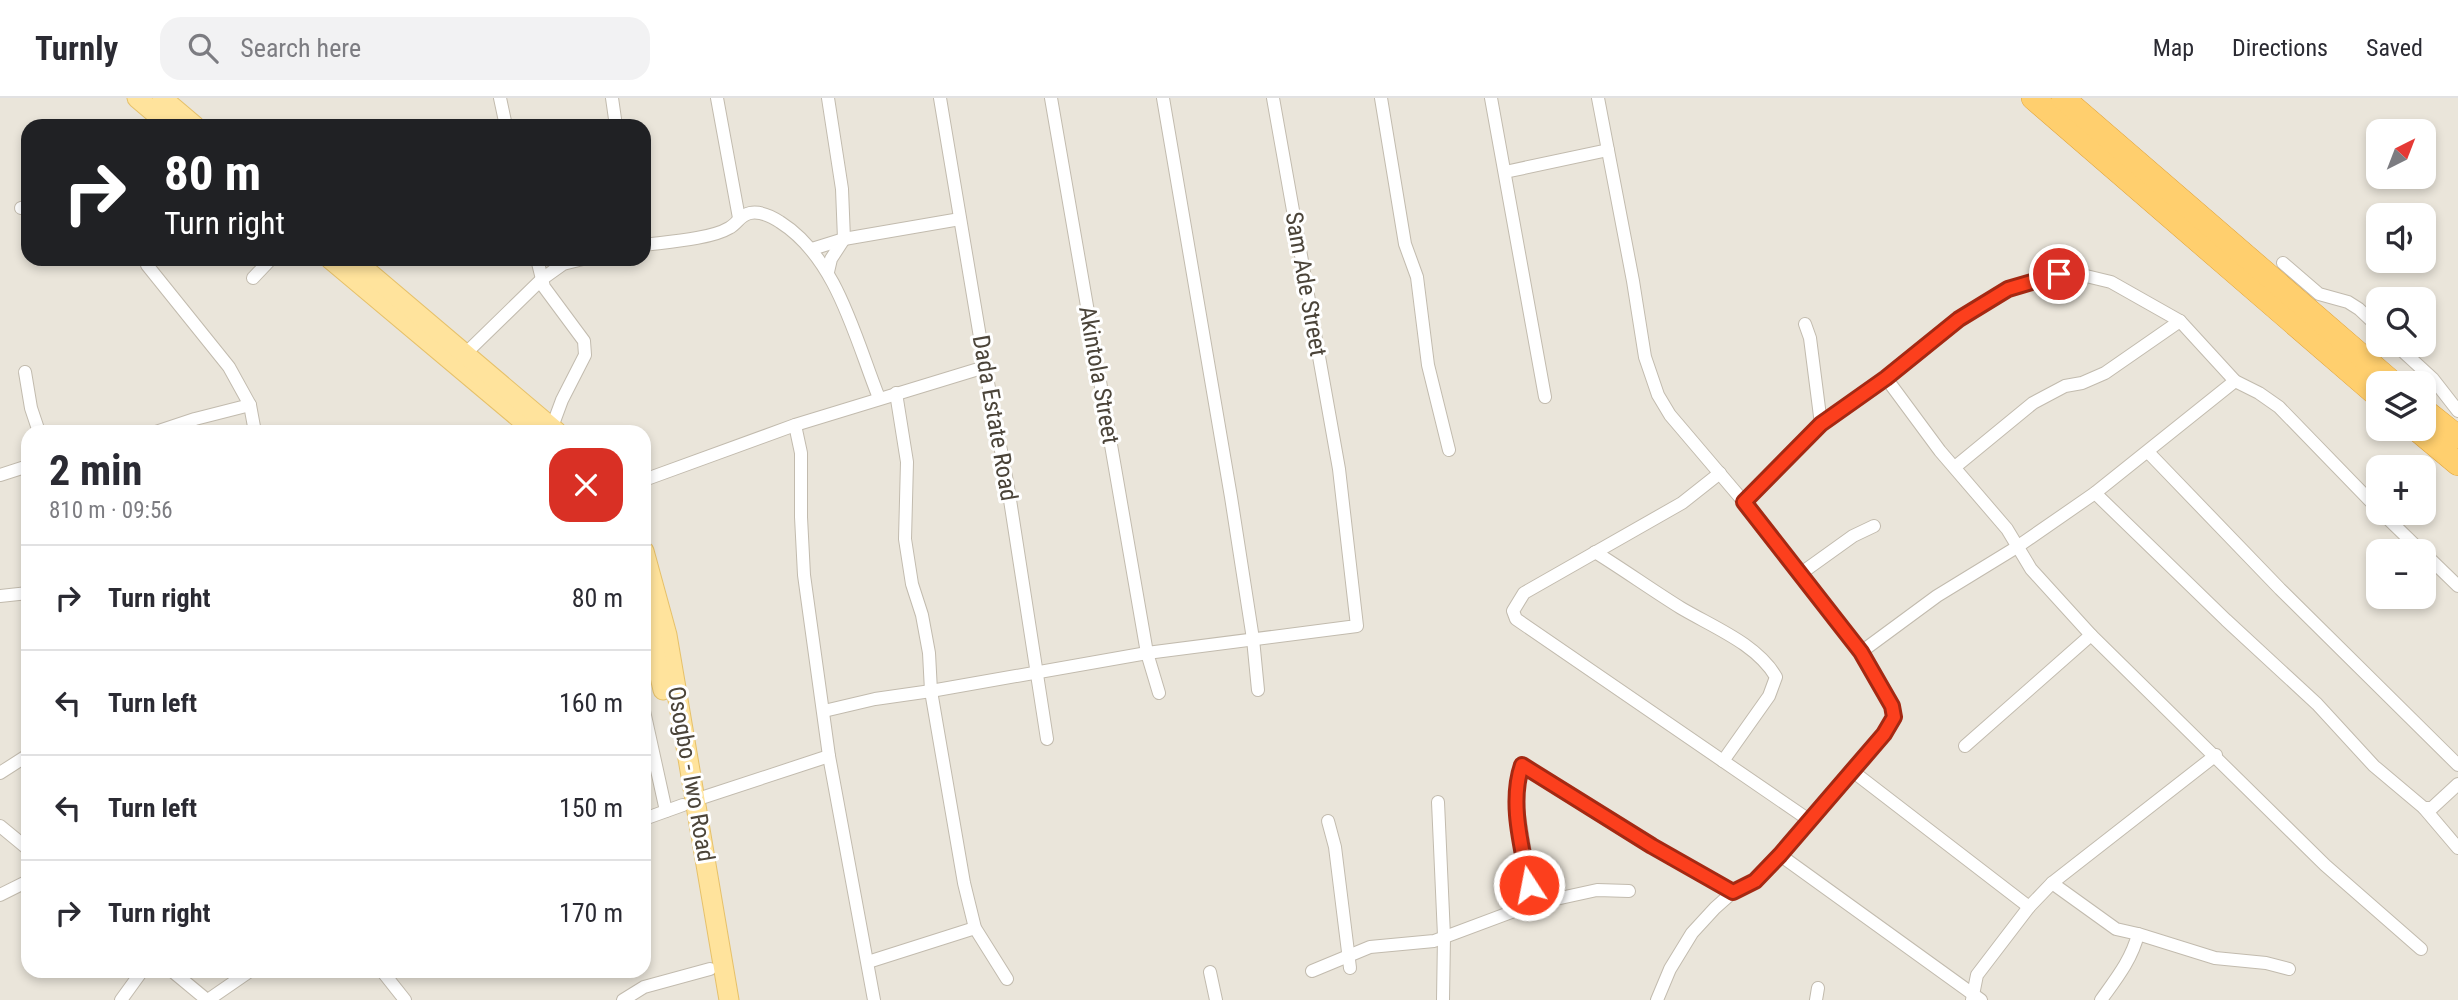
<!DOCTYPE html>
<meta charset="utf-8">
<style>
:root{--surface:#fff;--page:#f2f2f3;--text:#2b2b33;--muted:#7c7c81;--line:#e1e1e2}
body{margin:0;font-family:"Roboto Condensed",sans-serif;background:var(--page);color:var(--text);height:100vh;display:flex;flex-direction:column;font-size:26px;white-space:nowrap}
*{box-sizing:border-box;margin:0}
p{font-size:23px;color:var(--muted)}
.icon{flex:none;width:38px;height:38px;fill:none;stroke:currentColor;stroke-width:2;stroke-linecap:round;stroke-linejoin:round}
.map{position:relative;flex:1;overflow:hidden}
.panel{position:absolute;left:21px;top:327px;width:630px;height:553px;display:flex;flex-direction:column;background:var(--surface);border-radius:21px;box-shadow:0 4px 10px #0003}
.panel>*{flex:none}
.top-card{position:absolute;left:21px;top:21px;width:630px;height:147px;border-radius:21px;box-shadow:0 4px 10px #0003;background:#202124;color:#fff;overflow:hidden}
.needle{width:46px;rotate:42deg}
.fabs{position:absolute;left:2366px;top:21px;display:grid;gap:14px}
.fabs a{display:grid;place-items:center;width:70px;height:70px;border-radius:14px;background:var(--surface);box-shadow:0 4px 10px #0003;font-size:35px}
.pin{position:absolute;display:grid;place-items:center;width:60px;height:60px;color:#fff;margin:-30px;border:4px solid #fff;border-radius:50%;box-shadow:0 2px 7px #0007}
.me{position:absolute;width:77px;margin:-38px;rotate:349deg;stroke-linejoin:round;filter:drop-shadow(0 0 5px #0008)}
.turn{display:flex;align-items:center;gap:24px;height:147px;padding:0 28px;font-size:32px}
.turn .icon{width:91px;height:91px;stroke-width:2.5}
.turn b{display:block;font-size:49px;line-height:60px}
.round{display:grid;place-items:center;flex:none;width:74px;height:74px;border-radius:21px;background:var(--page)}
.overview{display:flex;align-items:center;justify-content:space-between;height:119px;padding:0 28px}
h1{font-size:42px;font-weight:700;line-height:52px}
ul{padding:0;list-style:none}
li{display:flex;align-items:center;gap:21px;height:105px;padding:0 28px;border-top:2px solid var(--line)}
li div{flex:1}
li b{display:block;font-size:26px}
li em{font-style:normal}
header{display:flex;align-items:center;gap:42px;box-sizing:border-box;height:98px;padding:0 35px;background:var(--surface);border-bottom:2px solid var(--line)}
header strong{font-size:33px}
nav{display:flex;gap:38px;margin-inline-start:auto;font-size:24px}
.search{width:490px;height:63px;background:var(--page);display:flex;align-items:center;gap:18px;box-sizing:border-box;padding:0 24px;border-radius:21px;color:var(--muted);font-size:26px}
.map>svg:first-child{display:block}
.residential{fill:#eae5da;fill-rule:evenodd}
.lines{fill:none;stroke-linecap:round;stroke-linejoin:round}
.street-casing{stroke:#c2bbae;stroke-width:14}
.primary-casing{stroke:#e6c16a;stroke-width:21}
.highway-casing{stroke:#e0a43c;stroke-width:24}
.street{stroke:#fff;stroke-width:12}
.primary{stroke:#ffe39c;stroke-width:19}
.highway{stroke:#ffcf6e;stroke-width:23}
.route-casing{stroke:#a42913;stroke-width:18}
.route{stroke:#fc3f1d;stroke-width:12}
.labels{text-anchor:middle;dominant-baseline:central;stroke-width:6;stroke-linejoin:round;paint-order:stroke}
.street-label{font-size:24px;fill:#4b4439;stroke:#fff}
</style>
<header>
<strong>Turnly</strong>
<div class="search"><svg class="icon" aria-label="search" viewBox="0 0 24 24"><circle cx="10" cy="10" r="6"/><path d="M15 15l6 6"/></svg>Search here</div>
<nav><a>Map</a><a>Directions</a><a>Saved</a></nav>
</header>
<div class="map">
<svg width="2458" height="902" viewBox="0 0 2458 902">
<rect width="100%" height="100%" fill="#f6f3ec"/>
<!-- residential -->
<path class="residential" d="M0,0H2458V902H0ZM28,28H644V161H28ZM2378,33H2424V79H2378ZM2378,117H2424V163H2378ZM2378,201H2424V247H2378ZM2378,285H2424V331H2378ZM28,334H644V873H28ZM2378,369H2424V415H2378ZM2378,453H2424V499H2378Z"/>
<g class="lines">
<!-- street casing -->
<g class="street-casing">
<g id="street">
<path d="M500,0L506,28"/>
<path d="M612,0L616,28"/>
<path d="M717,0L739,120"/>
<path d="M828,0L842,91L844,141L831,161L828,174"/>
<path d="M940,0L985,269L1008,389L1047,641"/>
<path d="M1051,0L1147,555L1159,595"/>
<path d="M1163,0L1231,399L1253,541L1258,592"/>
<path d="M1381,0L1405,146L1417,179L1428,267L1449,352"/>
<path d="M1491,0L1545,299"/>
<path d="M1598,0L1633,183L1645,259L1658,297L1670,317L1744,404L1861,554L1892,608L1894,619L1883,637L1780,757L1754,783L1733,794L1715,810L1692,835L1670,871L1657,902"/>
<path d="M1505,74L1608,52"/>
<path d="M21,110L28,108"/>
<path d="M644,147C666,144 711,141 729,130C737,126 740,117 750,115C761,113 771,118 780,124C837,160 855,240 879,300"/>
<path d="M812,151L844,141L960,121"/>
<path d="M147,161V167L229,269L250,307L255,334"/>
<path d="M537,161L544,189L584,243L585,257L562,302L552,329"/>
<path d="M2283,165L2319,196L2348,204L2359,211L2378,229"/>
<path d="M253,180L271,161"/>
<path d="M1805,226L1810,240L1821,326"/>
<path d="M2396,247L2433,281L2458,313"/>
<path d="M465,256L542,181L563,166L583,161"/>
<path d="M25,274L31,310L39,334"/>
<path d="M1886,280L1940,353L2007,431L2031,471L2091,537L2325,767L2421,851"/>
<path d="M896,295L907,364L905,441L912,486L922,517L929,555L931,593L964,785L975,830L1007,881"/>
<path d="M795,327L801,355V419L804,477L829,658L874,902"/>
<path d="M156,334L195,321L250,307"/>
<path d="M2148,354L2280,491L2458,667"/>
<path d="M1955,369L2033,305L2065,288L2082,285L2105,275L2180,223"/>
<path d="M1720,375L1682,405L1524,495L1513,513L1516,521L1809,722"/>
<path d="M0,377L28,368"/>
<path d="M644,382L795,327L985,269"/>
<path d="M2095,395L2226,522L2317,606L2374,668L2424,710L2458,750"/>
<path d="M1744,404L1821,326L1886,280L1959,221L2008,191L2059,176L2082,177L2111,184L2180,223L2235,283L2259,295L2279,309L2378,411"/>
<path d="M2382,415L2421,453"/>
<path d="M1595,454C1624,472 1652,492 1681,510C1713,529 1757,546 1776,579L1769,598L1723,663"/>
<path d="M2424,455L2458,488"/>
<path d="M1800,476L1853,438L1874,428"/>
<path d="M0,498L28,495"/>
<path d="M1861,554L1937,498L2017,449L2095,395L2235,283"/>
<path d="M644,613L666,713"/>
<path d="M824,613L875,601L931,593L1147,555L1357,528L1339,371L1273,0"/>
<path d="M1965,648L2091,537"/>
<path d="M1851,672L2029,809"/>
<path d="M0,675L28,657"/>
<path d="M695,702L829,658"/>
<path d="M1438,704L1444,838L1443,902"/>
<path d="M2424,710H2432L2458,686"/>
<path d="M644,721L683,707"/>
<path d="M1328,723L1335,749L1350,870"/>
<path d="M0,728L28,751"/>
<path d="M1780,757L1981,902"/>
<path d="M2052,785L2116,831L2138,836C2132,861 2116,881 2101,902"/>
<path d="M0,797L28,783"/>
<path d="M1533,806L1516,698L1517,682L1522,667L1652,748L1733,794"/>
<path d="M2138,836L2215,860L2266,865L2289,871"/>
<path d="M868,864L975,830"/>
<path d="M172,873L207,902"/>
<path d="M382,873L405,902"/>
<path d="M1312,873L1370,849L1434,843L1533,806L1597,792L1629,793"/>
<path d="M1210,874L1216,902"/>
<path d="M121,902L142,873"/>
<path d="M208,902L250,873"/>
<path d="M623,902L644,889L710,871"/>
<path d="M1816,902L1818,890"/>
<path d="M1972,902L1977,877L2029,809L2052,785L2216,657"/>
</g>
</g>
<!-- primary casing -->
<g class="primary-casing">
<g id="primary">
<path d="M137,0L170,28"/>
<path d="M162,0L195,28"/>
<path d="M330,161L536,334"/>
<path d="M353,161L557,334"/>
<path d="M644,453L667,537L729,902"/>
<path d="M644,504L663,592"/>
</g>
</g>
<!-- highway casing -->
<g class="highway-casing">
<g id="highway">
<path d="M2033,0L2378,298"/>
<path d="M2063,0L2393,285"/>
<path d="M2424,312L2458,339"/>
<path d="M2416,331L2458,366"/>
</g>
</g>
<!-- street -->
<use href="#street" class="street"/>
<!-- primary -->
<use href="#primary" class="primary"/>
<!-- highway -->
<use href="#highway" class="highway"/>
</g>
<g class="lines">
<!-- route casing -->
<g class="route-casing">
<path id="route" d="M1529,787C1522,749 1509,705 1522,667L1652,748L1733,794L1755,783L1780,757L1884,636L1894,619L1892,608L1861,554L1744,404L1821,326L1886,280L1959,221L2008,191L2059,176"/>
</g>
<!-- route -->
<use href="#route" class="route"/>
</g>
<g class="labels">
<!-- street labels -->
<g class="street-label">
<text transform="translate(1306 186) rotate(80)">Sam Ade Street</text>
<text transform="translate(1099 277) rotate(80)">Akintola Street</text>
<text transform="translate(995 320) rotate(80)">Dada Estate Road</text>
<text transform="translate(691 676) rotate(80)">Osogbo - Iwo Road</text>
</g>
</g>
</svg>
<div class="fabs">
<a><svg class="needle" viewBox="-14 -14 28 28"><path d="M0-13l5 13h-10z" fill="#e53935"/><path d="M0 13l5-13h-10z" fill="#7c7c81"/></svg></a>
<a><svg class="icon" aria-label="sound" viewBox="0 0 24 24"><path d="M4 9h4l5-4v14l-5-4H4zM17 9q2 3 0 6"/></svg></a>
<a><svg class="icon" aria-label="search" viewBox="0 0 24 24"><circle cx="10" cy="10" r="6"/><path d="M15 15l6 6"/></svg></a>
<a><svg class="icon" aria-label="layers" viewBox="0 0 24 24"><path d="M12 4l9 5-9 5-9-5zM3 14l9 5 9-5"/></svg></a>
<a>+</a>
<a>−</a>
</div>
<div class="pin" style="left:2059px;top:176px;background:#d93025"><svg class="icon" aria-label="arrive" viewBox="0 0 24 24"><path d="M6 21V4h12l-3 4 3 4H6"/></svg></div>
<svg class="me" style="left:1529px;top:787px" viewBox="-20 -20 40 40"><circle r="17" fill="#fc3f1d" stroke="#fff" stroke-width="3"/><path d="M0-11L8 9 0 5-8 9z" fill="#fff"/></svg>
<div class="top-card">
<div class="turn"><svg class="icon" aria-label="right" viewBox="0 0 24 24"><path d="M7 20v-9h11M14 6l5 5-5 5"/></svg><div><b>80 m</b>Turn right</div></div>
</div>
<section class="panel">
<div class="overview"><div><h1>2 min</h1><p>810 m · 09:56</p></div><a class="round" style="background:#d93025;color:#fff"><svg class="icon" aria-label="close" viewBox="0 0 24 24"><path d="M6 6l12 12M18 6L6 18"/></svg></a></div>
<ul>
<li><svg class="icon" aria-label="right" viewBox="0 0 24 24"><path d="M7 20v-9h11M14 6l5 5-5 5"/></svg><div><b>Turn right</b></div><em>80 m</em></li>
<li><svg class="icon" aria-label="left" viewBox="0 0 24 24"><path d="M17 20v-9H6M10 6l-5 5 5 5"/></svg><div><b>Turn left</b></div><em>160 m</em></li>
<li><svg class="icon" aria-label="left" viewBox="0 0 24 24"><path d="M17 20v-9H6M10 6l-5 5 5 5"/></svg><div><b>Turn left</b></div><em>150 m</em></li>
<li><svg class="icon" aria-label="right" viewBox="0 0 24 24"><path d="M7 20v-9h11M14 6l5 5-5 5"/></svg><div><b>Turn right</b></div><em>170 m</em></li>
</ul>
</section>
</div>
